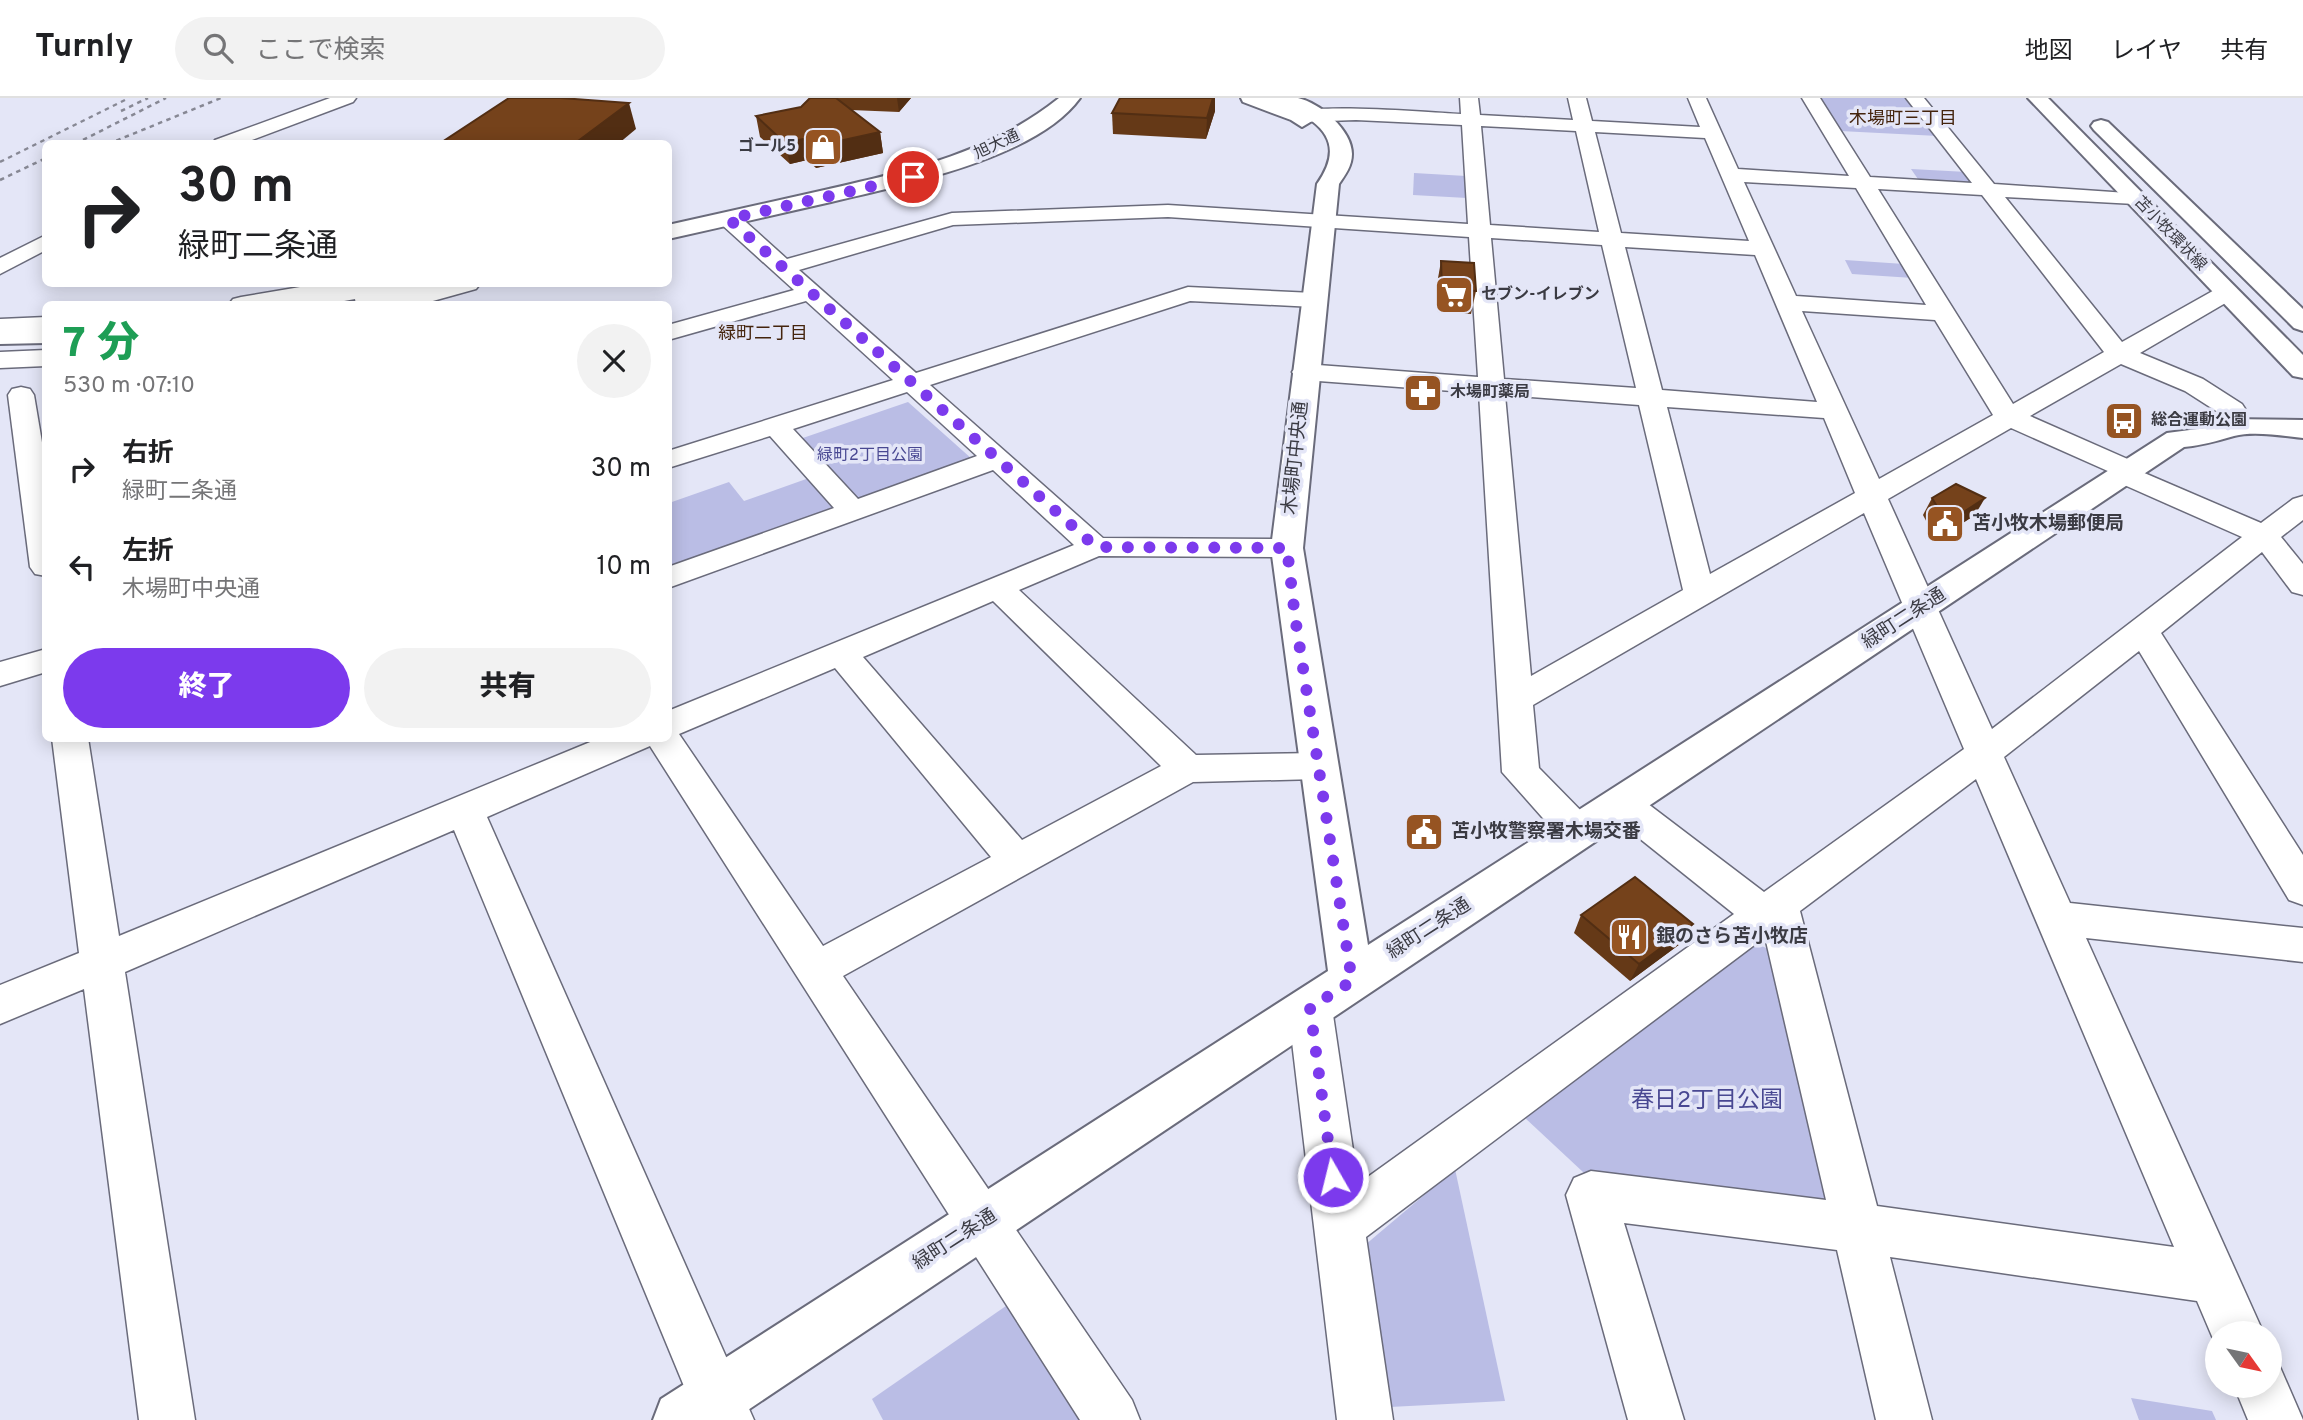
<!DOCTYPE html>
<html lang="ja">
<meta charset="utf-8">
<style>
:root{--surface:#fff;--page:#f2f2f2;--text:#202124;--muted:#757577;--line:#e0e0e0;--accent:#7c3aed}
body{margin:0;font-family:Overpass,"Noto Sans JP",sans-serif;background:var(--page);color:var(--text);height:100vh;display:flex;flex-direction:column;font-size:26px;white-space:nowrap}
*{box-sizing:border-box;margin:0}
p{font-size:23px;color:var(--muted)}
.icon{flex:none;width:38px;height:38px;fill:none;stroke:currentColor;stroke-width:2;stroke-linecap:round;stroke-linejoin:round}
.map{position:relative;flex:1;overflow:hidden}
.panel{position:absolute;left:42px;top:203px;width:630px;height:441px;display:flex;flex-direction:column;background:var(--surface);border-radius:10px;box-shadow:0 4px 18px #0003}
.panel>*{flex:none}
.banner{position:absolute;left:42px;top:42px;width:630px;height:147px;border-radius:10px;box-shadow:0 4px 18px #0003;background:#fff;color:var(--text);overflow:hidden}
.needle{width:46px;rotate:123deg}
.fabs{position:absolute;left:2205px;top:1223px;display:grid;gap:14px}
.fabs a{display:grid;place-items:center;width:77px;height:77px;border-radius:50%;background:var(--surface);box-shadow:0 4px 18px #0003;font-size:35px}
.pin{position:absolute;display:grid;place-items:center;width:60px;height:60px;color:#fff;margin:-30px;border:4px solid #fff;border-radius:50%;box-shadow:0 2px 7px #0007}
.me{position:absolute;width:77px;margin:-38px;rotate:352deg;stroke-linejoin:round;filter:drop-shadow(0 0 5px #0008)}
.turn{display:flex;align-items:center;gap:24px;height:147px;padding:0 21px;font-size:32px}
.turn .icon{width:91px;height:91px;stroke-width:2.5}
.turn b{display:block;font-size:49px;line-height:60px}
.round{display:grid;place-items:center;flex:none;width:74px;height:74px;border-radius:37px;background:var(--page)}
.head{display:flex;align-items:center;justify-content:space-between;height:119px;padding:0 21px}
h1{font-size:42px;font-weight:800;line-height:52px;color:#1e9e55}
.cta{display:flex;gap:14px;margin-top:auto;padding:14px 21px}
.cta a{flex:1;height:80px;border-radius:42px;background:var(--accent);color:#fff;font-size:28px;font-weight:800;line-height:80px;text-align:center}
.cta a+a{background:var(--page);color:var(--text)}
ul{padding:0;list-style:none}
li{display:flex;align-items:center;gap:21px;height:98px;padding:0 21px}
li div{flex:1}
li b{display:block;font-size:26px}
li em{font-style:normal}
header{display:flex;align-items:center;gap:42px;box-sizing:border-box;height:98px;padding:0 35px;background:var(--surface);border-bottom:2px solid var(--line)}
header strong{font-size:33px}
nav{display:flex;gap:38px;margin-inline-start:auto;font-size:24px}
.search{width:490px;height:63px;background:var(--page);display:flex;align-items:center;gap:18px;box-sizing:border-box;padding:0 24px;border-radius:38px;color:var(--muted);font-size:26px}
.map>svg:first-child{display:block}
.green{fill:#babde5}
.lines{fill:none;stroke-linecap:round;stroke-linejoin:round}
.minor-casing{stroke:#6a6b7b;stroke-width:3}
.tertiary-casing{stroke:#6a6b7b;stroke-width:4}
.secondary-casing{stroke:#6a6b7b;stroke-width:4}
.minor{fill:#fff;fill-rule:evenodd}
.tertiary{fill:#fff;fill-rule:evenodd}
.secondary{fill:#fff;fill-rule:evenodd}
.rail{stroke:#878894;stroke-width:2.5;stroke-dasharray:4.5 4.5;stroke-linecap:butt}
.wall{fill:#653917}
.shaded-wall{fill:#522e13}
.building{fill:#75421b;stroke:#522e13;stroke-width:2}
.route{stroke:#7c3aed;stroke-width:12;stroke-dasharray:0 21.6}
.labels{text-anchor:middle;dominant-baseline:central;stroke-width:7;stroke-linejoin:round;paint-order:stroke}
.far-street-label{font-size:16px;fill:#3b3b43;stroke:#e4e6f7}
.far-poi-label{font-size:16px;font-weight:bold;fill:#3b3b43;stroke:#e4e6f7;text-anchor:start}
.far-park-label{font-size:16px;fill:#494892;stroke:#e4e6f7}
.far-neighbourhood-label{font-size:18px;fill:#44240d;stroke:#e4e6f7}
.street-label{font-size:19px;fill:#3b3b43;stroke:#e4e6f7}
.poi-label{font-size:19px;font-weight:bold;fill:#3b3b43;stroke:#e4e6f7;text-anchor:start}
.near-park-label{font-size:23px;fill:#494892;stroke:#e4e6f7}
</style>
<header>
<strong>Turnly</strong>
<div class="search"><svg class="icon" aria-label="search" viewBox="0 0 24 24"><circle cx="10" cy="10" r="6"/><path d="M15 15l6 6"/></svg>ここで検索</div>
<nav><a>地図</a><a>レイヤ</a><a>共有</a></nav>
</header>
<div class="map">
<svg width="2303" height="1322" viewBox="0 0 2303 1322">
<rect width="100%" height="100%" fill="#e4e6f7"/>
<!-- green -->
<g class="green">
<path d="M1819,0H1909L1938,38L1840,33Z"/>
<path d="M1911,71L1967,74L1977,88L1920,84Z"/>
<path d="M1414,75L1466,78L1467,100L1413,97Z"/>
<path d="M1845,162L1904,166L1913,180L1852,176Z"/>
<path d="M908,304L972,361L856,404L797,342Z"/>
<path d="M809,380L836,410L669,471V405L729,384L744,403Z"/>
<path d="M1754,844L1774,854L1839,1120L1598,1088L1523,1018Z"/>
<path d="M1455,1071L1505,1303L1390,1309L1365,1147Z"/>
<path d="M1016,1201L1094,1322H883L872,1301Z"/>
<path d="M2131,1300L2212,1313L2216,1322H2139Z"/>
</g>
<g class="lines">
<!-- minor casing -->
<g class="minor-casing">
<g id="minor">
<path d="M330,0H356L353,4L241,46H213L215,42Z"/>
<path d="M1460,0H1478L1480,17L1573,22L1568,0H1586L1592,23L1700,29L1688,0H1706L1738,71L1849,78L1802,0H1820L1870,79L1972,85L1906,0H1924L1994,86L2142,96L2145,100L2135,106L2005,99L2122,244L2218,190H2234L2238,195L2234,200L2140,255L2203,281L2242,306L2246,312L2242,318H2224L2185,293L2121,266L2030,318L2139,366L2142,374L2261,425L2293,401L2303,398V422L2281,439L2303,466V497L2292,494L2262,454L2161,535L2303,757V807L2289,802L2139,553L2004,659L2070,805L2303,830V864L2086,840L2264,1236H2217V1250L2197,1203L1890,1159L1932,1322H1876L1837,1152L1624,1125L1684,1322H1628L1566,1097L1574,1080L1591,1073L1826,1102L1765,839L1366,1139L1393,1322H1337L1288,910L1295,897L1310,891L1325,897L1332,910L1358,1086L1734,816L1609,716L1603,706L1609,696L1622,692L1635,696L1764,794L1964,651L1864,415L1533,607L1539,670L1592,724L1597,734L1592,744L1578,749L1564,744L1502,674L1479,295L1305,282L1296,279L1292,274L1296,269L1305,266L1478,279L1469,139L1168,119L953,127L799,172L916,275L1188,189L1314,195L1322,197L1326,202L1322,207L1314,209L1190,203L930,287L1103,440L1287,441L1298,443L1302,450L1298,457L1287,459L1099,458L1019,492L1196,657L1318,655L1331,659L1336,668L1331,677L1318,681L1193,684L843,878L1132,1302L1140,1322H1080L650,648L487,719L754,1322H698L454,732L125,874L195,1322H139L84,891L0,926V887L79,855L52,640H88L119,838L600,640H668V613L1074,447L993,372L668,490V469L834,410L770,338L668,370V353L893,282L806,203L668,242V227L794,192L721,126L718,121L721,116H737L787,161L952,115L1168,107L1468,126L1462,27L1356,22L1298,24L1289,18C1301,3 1435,15 1461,16ZM1481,28L1576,33L1599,134L1490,127ZM1595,34L1705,40L1749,143L1621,135ZM1744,84L1856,90L1926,207L1796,198ZM1878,91L1982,97L2104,254L2013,306ZM1491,140L1602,147L1636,290L1504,281ZM1625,149L1755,157L1817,304L1662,292ZM1802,213L1935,222L1993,317L1879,381ZM907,294L977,358L858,401L793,331ZM1505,297L1639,307L1683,492L1531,578ZM1667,309L1824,320L1855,395L1710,476ZM2011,330L2110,374L2113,382L2242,439L1992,631L1888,401ZM993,503L1161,668L1022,742L863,559ZM835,570L991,759L823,848L679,636ZM1976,681L2174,1149L1877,1108L1800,813Z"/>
<path d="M46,137V152L0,176V160Z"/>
<path d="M318,186H367L363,191L355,193L279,206H229L233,201L241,199Z"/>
<path d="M444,186H480L476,191L422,206H386L390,201Z"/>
<path d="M46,219V233L0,235V221Z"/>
<path d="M46,252V268L0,270V254Z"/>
<path d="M21,289L30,291L34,297L46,368V478L35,476L30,469L8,297L12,291Z"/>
<path d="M46,551V574L0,588V564Z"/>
<path d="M2270,1264L2280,1269L2303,1322H2248L2234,1288H2270Z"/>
</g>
</g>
<!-- tertiary casing -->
<g class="tertiary-casing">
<g id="tertiary">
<path d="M1059,0H1080C1036,61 901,87 831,104C777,116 723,129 668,141V127C722,115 776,103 829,91C912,72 992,54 1059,0Z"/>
<path d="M1241,0C1262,0 1277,0 1298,0C1320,5 1352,32 1352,56C1352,68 1345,77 1339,86L1303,450L1368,847L2167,335L2205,330L2228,321L2303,322V340C2282,338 2255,333 2234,338C2217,343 2203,347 2184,349L733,1322H653L661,1301L1328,873L1271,450L1317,86C1333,63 1337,42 1312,23L1302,29L1291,22L1243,4Z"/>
<path d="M358,186H455L452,191L384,206H356L355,201L328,206H282L285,201Z"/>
<path d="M46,229V245L0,246V230Z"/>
</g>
</g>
<!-- secondary casing -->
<g class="secondary-casing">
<g id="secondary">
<path d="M2028,0H2048L2303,257V280L2293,278Z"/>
<path d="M2101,22L2108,24L2303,211V233L2294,230L2094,32L2091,28L2094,24Z"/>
</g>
</g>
<!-- minor -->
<use href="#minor" class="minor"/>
<!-- tertiary -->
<use href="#tertiary" class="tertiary"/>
<!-- secondary -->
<use href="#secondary" class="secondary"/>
<!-- rail -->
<g class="rail">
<path d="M121,13L148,0"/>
<path d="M75,46L166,0"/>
<path d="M108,46L221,0"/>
<path d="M0,64L129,0"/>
<path d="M0,82L46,60"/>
</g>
</g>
<!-- wall -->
<g class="wall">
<path d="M810,0H911L899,14L851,12L880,34L883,55L816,70L807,62L790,66L760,39L756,18L801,9Z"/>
<path d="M1120,0H1215V13L1206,41L1113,36L1112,15Z"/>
<path d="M1441,163L1476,193L1471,216L1438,214L1437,186Z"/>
<path d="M1932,400L1975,417L1946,436L1932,434L1923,417Z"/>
<path d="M1581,817L1693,826L1684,843L1630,883L1574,835Z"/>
</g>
<!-- shaded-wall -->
<g class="shaded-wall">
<path d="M897,0H911L899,14Z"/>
<path d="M1213,0H1215V13L1206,41L1207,20Z"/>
<path d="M629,5L636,31L618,46H574Z"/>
<path d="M880,34L883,55L816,70L812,49Z"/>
<path d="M803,41L807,62L790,66L785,45Z"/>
<path d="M1985,400L1975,417L1946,436L1956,419Z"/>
<path d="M1693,826L1684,843L1630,883L1639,866Z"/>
</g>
<!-- building -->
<g class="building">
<path d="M509,0H561L629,5L574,46H439Z"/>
<path d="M810,0H836L880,34L812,49L803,41L785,45L756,18L801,9Z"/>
<path d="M1120,0H1213L1207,20L1112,15Z"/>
<path d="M1441,163L1474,165L1476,193L1442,191Z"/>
<path d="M1956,386L1985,400L1956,419L1942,417L1932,400Z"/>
<path d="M1635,779L1693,826L1639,866L1581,817Z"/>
</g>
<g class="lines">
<!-- route -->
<path class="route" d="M913,79L729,121L1096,449L1287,450L1295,519L1352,883L1310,910L1333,1079"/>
</g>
<!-- icons -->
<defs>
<g id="shop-square" transform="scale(2.0125)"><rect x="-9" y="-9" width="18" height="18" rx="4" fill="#965422" stroke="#e4e6f7"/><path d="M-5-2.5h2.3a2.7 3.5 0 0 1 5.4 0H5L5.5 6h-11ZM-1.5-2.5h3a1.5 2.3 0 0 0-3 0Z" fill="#fff"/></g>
<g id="supermarket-square" transform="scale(2.0125)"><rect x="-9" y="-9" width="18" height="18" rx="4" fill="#965422" stroke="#e4e6f7"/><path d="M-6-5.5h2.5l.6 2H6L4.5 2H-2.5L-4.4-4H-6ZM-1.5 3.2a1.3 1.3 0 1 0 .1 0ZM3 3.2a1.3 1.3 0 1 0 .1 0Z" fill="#fff"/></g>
<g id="pharmacy-square" transform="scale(2.0125)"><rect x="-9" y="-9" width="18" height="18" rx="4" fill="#965422" stroke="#e4e6f7"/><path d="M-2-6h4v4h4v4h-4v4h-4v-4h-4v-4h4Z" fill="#fff"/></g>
<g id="bus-square" transform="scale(2.0125)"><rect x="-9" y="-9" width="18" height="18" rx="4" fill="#965422" stroke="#e4e6f7"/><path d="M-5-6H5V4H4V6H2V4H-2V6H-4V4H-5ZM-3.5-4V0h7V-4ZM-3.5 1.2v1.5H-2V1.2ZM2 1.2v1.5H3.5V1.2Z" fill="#fff"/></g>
<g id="civic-square" transform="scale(2.0125)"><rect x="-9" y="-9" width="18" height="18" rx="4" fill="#965422" stroke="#e4e6f7"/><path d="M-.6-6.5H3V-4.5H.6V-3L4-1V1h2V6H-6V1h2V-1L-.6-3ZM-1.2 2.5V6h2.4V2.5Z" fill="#fff"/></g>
<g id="restaurant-square" transform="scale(2.0125)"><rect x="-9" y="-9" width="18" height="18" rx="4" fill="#965422" stroke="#e4e6f7"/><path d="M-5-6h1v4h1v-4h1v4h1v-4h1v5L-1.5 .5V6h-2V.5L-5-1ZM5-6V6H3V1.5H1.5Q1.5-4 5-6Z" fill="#fff"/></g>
</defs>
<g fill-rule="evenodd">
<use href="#shop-square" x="823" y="49"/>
<use href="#supermarket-square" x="1454" y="197"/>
<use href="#pharmacy-square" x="1423" y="295"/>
<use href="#bus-square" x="2124" y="323"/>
<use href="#civic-square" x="1945" y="426"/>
<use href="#civic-square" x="1424" y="734"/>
<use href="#restaurant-square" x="1629" y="839"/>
</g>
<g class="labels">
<!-- far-street labels -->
<g class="far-street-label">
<text transform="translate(997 47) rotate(-25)">旭大通</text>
<text transform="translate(2170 136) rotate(46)">苫小牧環状線</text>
</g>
<!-- far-poi labels -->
<g class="far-poi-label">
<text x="796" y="49" text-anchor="end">ゴール5</text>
<text x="1481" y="197">セブン-イレブン</text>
<text x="1450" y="295">木場町薬局</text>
<text x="2151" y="323">総合運動公園</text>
</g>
<!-- far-park labels -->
<g class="far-park-label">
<text x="870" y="358">緑町2丁目公園</text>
</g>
<!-- far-neighbourhood labels -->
<g class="far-neighbourhood-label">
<text x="1903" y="21">木場町三丁目</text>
<text x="763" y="236">緑町二丁目</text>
</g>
<!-- street labels -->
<g class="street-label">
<text transform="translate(1296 360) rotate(-84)">木場町中央通</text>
<text transform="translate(1904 521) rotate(-33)">緑町二条通</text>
<text transform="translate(1429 831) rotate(-33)">緑町二条通</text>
<text transform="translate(955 1142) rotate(-33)">緑町二条通</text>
</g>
<!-- poi labels -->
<g class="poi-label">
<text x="1972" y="426">苫小牧木場郵便局</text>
<text x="1451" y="734">苫小牧警察署木場交番</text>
<text x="1656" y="839">銀のさら苫小牧店</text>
</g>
<!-- near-park labels -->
<g class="near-park-label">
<text x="1707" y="1003">春日2丁目公園</text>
</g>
</g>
</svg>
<div class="fabs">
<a><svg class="needle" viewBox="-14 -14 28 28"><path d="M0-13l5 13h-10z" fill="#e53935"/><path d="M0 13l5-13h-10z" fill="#757577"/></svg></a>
</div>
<div class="pin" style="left:913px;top:79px;background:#d93025"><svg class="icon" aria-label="arrive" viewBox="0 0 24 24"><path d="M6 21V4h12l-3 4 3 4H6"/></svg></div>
<svg class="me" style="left:1333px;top:1079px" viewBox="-20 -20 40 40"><circle r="17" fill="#7c3aed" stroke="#fff" stroke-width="3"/><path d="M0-11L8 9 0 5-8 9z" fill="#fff"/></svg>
<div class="banner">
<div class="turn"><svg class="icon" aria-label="right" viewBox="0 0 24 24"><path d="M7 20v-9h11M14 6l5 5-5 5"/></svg><div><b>30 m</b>緑町二条通</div></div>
</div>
<section class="panel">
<div class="head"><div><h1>7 分</h1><p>530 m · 07:10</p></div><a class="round"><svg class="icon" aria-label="close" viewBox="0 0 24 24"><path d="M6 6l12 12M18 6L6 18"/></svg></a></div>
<ul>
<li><svg class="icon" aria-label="right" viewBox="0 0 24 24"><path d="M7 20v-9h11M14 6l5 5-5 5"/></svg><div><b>右折</b><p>緑町二条通</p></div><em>30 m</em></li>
<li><svg class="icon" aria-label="left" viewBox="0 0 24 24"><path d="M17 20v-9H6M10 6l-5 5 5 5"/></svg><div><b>左折</b><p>木場町中央通</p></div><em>10 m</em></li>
</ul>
<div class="cta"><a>終了</a><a>共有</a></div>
</section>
</div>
